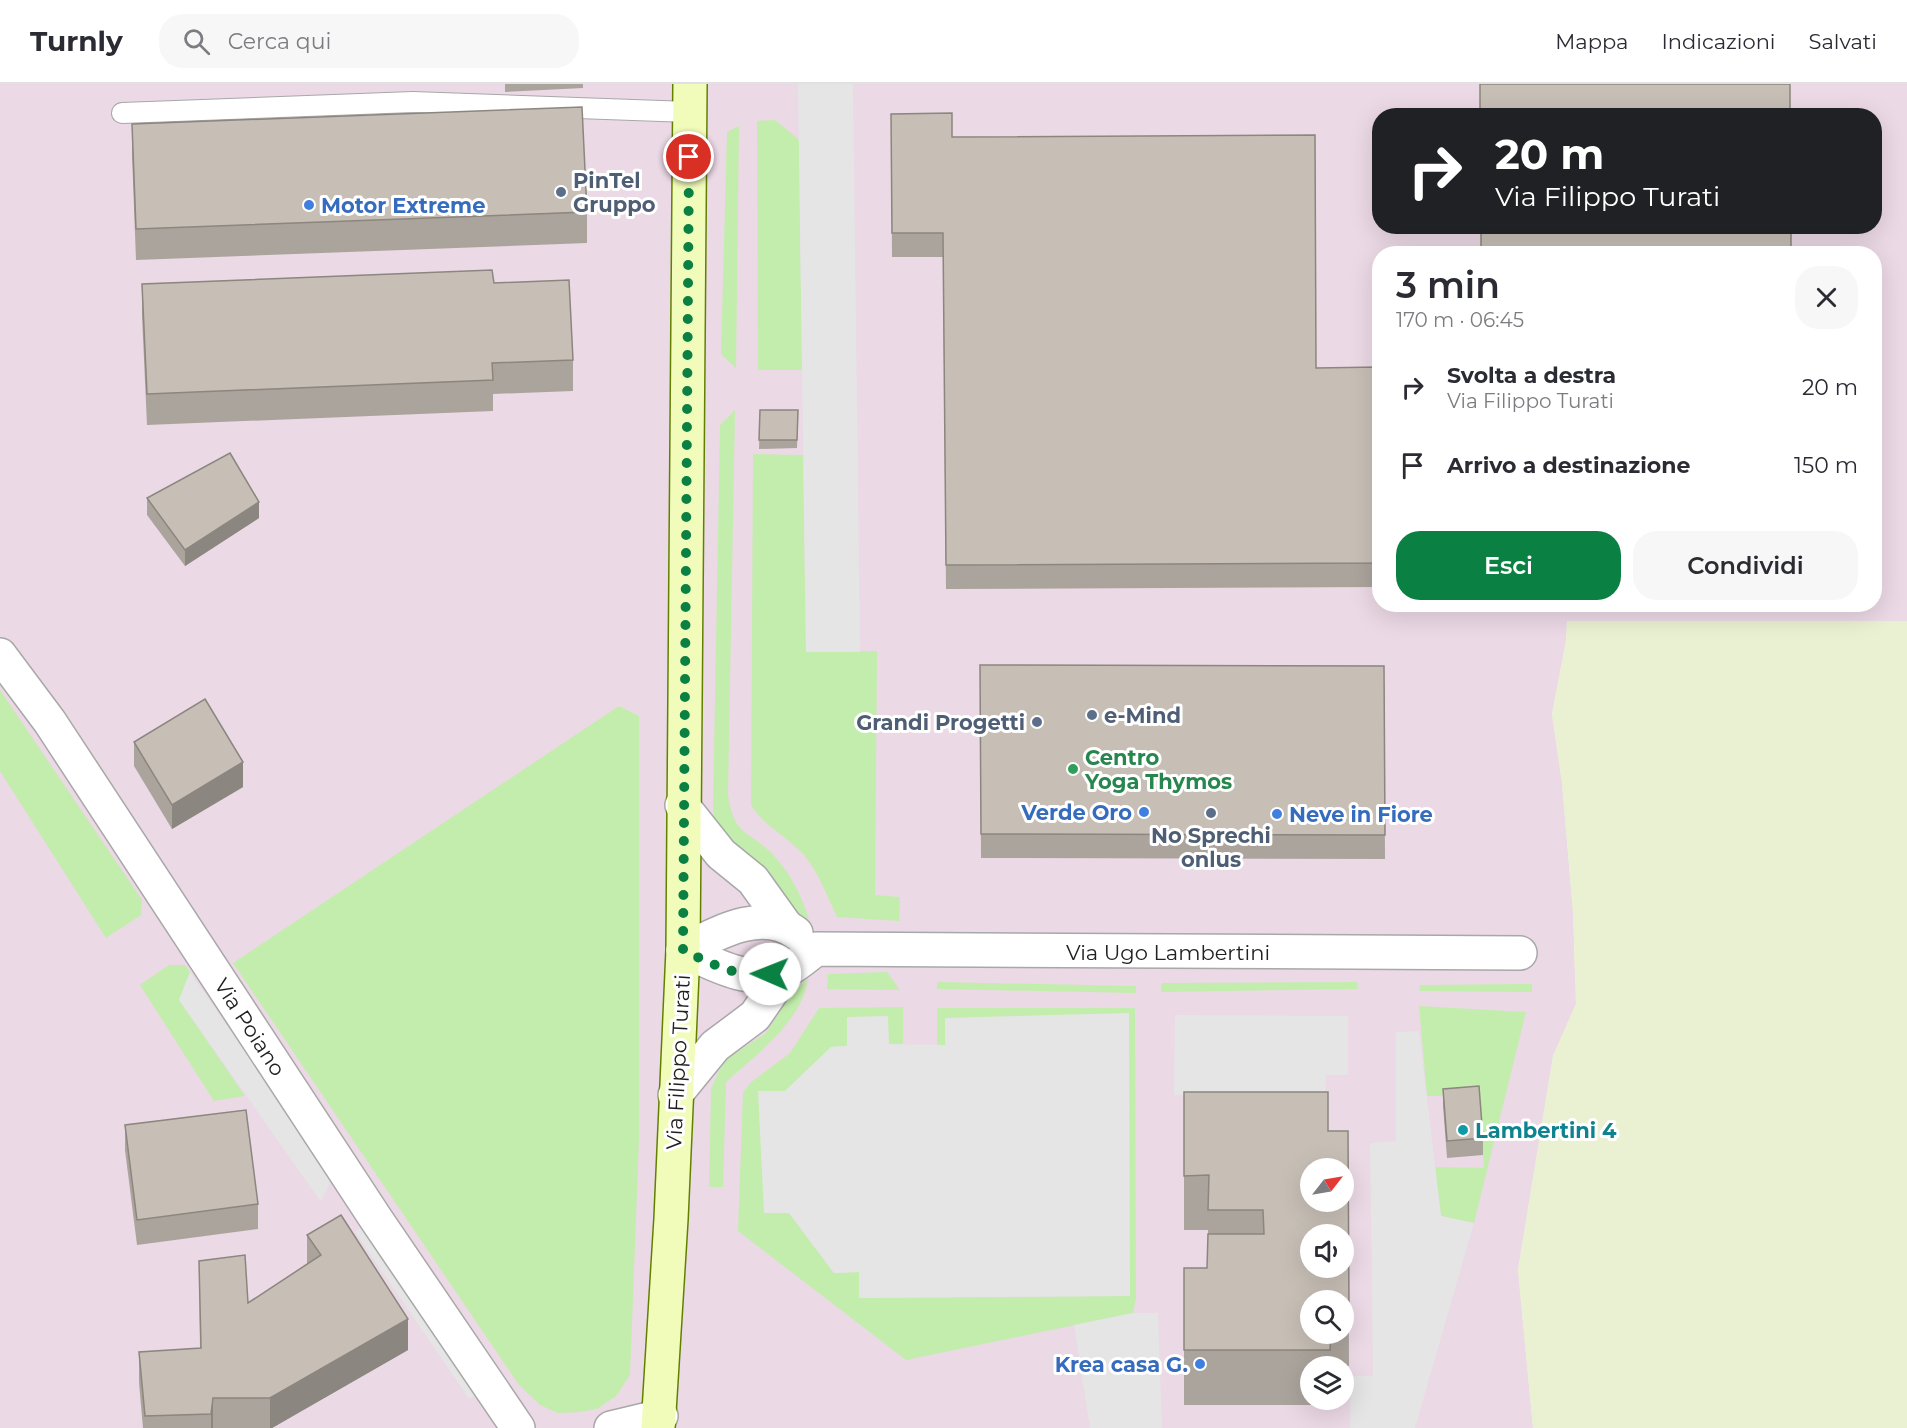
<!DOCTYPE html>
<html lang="it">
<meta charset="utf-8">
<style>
:root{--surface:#fff;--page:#f7f7f7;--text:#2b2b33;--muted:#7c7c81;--line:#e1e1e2;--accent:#0b8043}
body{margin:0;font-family:Montserrat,sans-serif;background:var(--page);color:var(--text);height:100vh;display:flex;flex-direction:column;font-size:22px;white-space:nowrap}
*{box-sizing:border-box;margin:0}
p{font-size:20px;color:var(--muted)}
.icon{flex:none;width:33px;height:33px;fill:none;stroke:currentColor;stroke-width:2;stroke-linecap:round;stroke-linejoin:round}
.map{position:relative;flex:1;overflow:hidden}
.panel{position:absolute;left:1372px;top:162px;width:510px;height:366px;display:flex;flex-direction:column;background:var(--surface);border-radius:24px;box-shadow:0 6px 24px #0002}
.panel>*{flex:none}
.top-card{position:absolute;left:1372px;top:24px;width:510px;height:126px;border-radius:24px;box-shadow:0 6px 24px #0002;background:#202124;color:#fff;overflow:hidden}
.needle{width:39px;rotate:59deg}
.controls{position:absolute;left:1300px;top:1074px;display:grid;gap:12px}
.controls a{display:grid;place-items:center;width:54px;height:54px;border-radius:50%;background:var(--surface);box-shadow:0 6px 24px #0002;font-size:30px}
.pin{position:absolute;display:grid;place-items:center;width:51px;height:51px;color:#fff;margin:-26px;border:3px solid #fff;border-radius:50%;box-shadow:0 2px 6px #0007}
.me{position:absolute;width:66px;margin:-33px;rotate:271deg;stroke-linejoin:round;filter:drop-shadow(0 0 4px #0008)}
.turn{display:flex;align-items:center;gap:21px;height:126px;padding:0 24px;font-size:27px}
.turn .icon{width:78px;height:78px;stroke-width:2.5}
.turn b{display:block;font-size:42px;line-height:51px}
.round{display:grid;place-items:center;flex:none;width:63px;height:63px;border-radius:24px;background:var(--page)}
.head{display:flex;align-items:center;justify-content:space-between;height:102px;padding:0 24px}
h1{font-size:36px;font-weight:600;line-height:45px}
.action{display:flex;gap:12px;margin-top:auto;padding:12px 24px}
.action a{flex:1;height:69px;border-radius:24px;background:var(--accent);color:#fff;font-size:24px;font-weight:600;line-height:69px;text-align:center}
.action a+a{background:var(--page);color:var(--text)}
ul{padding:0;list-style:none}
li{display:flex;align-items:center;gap:18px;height:78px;padding:0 24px}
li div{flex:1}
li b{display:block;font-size:22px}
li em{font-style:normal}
header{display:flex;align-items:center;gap:36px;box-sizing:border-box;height:84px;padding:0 30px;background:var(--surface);border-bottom:2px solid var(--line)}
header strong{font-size:28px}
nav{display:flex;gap:33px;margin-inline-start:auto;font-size:21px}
.search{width:420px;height:54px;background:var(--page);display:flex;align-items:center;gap:15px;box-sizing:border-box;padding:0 21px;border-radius:24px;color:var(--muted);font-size:22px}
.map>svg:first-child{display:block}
.industrial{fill:#ebd9e5;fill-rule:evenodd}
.farmland{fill:#eaf1d2}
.grass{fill:#c3edac}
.parking{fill:#e5e5e5}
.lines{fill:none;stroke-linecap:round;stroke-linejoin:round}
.service-casing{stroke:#a8a8a8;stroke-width:22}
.minor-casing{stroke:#a8a8a8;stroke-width:36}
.secondary-casing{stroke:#628000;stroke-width:36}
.service{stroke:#fff;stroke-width:20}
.minor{stroke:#fff;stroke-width:33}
.secondary{stroke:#f1fcba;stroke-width:33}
.wall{fill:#aba49d;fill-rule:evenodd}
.shaded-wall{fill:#8b867f}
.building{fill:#c7bfb6;stroke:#8b867f;stroke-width:1.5;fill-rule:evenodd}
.route{stroke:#0b8043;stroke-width:10;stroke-dasharray:0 18}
.service-dot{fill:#5c6f8a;stroke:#fff;stroke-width:2}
.shop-dot{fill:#3f7fe0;stroke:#fff;stroke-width:2}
.leisure-dot{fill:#2e9e5b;stroke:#fff;stroke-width:2}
.culture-dot{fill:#0f9aa8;stroke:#fff;stroke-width:2}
.labels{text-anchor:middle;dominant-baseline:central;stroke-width:6;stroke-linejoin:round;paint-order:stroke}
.service-label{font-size:21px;font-weight:bold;fill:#4e5e75;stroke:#fff;text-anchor:start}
.shop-label{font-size:21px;font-weight:bold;fill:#366cbe;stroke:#fff;text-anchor:start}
.leisure-label{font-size:21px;font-weight:bold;fill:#27864d;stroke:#fff;text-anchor:start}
.street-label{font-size:21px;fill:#212121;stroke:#fff}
.culture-label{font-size:21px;font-weight:bold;fill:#0d838f;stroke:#fff;text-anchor:start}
</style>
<header>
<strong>Turnly</strong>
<div class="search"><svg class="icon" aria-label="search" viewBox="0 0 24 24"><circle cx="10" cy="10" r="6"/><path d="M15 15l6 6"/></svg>Cerca qui</div>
<nav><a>Mappa</a><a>Indicazioni</a><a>Salvati</a></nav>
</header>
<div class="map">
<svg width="1907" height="1344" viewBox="0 0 1907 1344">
<rect width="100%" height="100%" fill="#f2efe7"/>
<!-- industrial -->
<path class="industrial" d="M0,0H1907V537H1567L1566,557L1552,630L1562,699L1573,828L1576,920L1553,972L1518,1186L1533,1344H0ZM1380,32H1875V142H1380ZM1380,170H1875V520H1380ZM1311,1084H1344V1118H1311ZM1311,1150H1344V1184H1311ZM1311,1216H1344V1250H1311ZM1311,1282H1344V1316H1311Z"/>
<!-- farmland -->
<path class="farmland" d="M1567,537H1907V1344H1533L1518,1186L1553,972L1576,920L1573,828L1562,699L1552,630L1566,557Z"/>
<!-- grass -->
<g class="grass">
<path d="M775,36L799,56L802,286H758L757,37Z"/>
<path d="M739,42L736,284L721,270L727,48Z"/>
<path d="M735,326L728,710C734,756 752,746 776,774C792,792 802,813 809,836L793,826L770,790L727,754L715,740L713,724L720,341Z"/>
<path d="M753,370L803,371L806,568L877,567L875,811L900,813L899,837L837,833C827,812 819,789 804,771C787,752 764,742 751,721Z"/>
<path d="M0,606L142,816L141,831L106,854L0,687Z"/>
<path d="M619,622L639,632V1054L630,1291L616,1312L597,1325L578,1328L558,1329L540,1321L519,1301L233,879Z"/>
<path d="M169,881H185L190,888L179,916L245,1012L214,1017L140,901Z"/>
<path d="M887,888L900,906L827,905L828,890Z"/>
<path d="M808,895C802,937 756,971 726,998L723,1103H709L711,1005L719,987L727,975L766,949L791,910Z"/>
<path d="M937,898L1136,902V909L937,905Z"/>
<path d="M1357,898L1358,905L1161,908L1162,899Z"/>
<path d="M1532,900V908L1420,907L1419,901Z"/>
<path d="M1419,922L1526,928L1474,1139L1441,1132L1435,1083L1484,1084L1478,1012H1427Z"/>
<path d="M903,923V960H889L847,933V962L831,963L785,1007L789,1129L834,1189L859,1188V1214L1129,1212L945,934L946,961H937V924H1135L1136,1214L1133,1229L906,1276L738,1147L743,1009L750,999L790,969L819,924Z"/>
</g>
<!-- parking -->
<g class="parking">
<path d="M798,0H853L860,568H806Z"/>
<path d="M190,888L332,1094L321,1118L179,916Z"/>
<path d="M1129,929L1130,1212L859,1214V1188L834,1189L789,1129H764L758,1007H785L831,963L847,962V933L888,932L889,960L945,961V934Z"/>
<path d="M1175,931L1348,932V991H1326L1325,1012L1174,1011Z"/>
<path d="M1419,947L1441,1132L1474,1139L1415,1344H1350L1351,1292H1373L1370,1059L1396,1057V948Z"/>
<path d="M365,1140L479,1309L469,1315L355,1148Z"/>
<path d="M1133,1229H1158L1162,1344H1090L1074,1241Z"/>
</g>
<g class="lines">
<!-- service casing -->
<g class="service-casing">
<path id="service" d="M122,29L413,18L689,28"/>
</g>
<!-- minor casing -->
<g class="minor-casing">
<g id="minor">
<path d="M0,571L50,638L376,1135L518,1344"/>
<path d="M682,721L721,770L753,796L786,842"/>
<path d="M683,866C715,881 750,901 785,887C796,882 807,872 816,865L1520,869"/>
<path d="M683,866C716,850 762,823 796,849"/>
<path d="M675,1011L715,962L755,932L786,887"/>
<path d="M611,1344L661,1332"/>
</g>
</g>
<!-- secondary casing -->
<g class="secondary-casing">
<path id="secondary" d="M658,1344L671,1135L683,866L690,0"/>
</g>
<!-- service -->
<use href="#service" class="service"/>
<!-- minor -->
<use href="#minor" class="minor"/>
<!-- secondary -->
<use href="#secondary" class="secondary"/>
</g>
<!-- wall -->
<g class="wall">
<path d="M505,0H583V4L505,8Z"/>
<path d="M891,30L952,53L1316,284L1380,283V503L946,505L943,173H892Z"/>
<path d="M132,40L587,128V159L136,176L132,71Z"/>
<path d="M494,199L573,276V307L493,310V327L147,341L142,232V200Z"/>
<path d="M760,326H798L797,364L759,365Z"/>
<path d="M147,414L259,434L185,482L147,431Z"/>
<path d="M980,581L1384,582L1385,775L981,774Z"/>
<path d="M134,658L243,703L172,745L134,682Z"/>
<path d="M1443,1005L1483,1054V1071L1447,1074L1443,1022Z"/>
<path d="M1184,1008L1328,1047H1348L1349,1282H1311V1316H1330V1321H1184V1184H1207L1208,1150V1146H1184ZM1311,1216H1344V1250H1311Z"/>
<path d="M125,1041L258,1120V1145L137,1161L125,1066Z"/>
<path d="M307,1151L408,1266L272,1344H143L139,1299V1268L200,1264L199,1177L248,1219L307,1180Z"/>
</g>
<!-- shaded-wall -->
<g class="shaded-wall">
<path d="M259,418V434L185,482V466Z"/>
<path d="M243,678V703L172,745V721Z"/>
<path d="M408,1235V1266L272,1344H270V1314Z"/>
<path d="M213,1314V1344H211V1330Z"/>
</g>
<!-- building -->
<g class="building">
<rect x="1480" y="0" width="310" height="32"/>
<path d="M582,23L587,128L136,145L132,40Z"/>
<path d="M952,29V53L1315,51L1316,284L1380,283V479L946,481L943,149H892L891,30Z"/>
<rect x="1481" y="142" width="310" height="28"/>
<path d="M492,186L494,199L569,196L573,276L492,279L493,296L147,310L142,200Z"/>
<path d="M760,326H798L797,356H759Z"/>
<path d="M230,369L259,418L185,466L147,414Z"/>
<path d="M980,581L1384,582L1385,751L981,750Z"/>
<path d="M205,615L243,678L172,721L134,658Z"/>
<path d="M1479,1002L1483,1054L1447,1057L1443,1005Z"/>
<path d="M1184,1008H1328V1047H1348L1349,1228H1344V1216H1311V1250H1331L1330,1266H1184V1184H1207L1208,1150H1264L1263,1126H1208L1209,1091L1184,1092ZM1311,1084H1344V1118H1311ZM1311,1150H1344V1184H1311Z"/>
<path d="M246,1026L258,1120L137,1136L125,1041Z"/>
<path d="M341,1131L408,1235L270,1314H213L211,1330L145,1332L139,1268L201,1264L199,1177L245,1171L248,1219L321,1171L307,1151Z"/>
</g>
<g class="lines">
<!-- route -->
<path class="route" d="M689,73L683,866C710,879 739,895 770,890"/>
</g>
<!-- markers -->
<g class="service-dot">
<circle cx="561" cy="108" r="6"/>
<circle cx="1092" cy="631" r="6"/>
<circle cx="1037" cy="638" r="6"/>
<circle cx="1211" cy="729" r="6"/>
</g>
<g class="shop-dot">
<circle cx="309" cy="121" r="6"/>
<circle cx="1144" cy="728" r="6"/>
<circle cx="1277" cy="730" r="6"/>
<circle cx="1200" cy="1280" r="6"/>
</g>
<circle class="leisure-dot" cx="1073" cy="685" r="6"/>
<circle class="culture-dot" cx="1463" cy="1046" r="6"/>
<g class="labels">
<!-- service labels -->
<g class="service-label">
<text x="573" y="96">PinTel<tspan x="573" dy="24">Gruppo</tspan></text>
<text x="1104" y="631">e-Mind</text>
<text x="1025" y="638" text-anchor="end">Grandi Progetti</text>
<text x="1211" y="751" text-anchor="middle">No Sprechi<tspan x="1211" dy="24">onlus</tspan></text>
</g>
<!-- shop labels -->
<g class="shop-label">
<text x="321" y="121">Motor Extreme</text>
<text x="1132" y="728" text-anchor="end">Verde Oro</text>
<text x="1289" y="730">Neve in Fiore</text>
<text x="1188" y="1280" text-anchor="end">Krea casa G.</text>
</g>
<!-- leisure labels -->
<g class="leisure-label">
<text x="1085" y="673">Centro<tspan x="1085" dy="24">Yoga Thymos</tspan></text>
</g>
<!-- street labels -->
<g class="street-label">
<text x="1168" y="868">Via Ugo Lambertini</text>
<text transform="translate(250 943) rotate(57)">Via Poiano</text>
<text transform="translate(678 978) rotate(-87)">Via Filippo Turati</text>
</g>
<!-- culture labels -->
<g class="culture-label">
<text x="1475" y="1046">Lambertini 4</text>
</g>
</g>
</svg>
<div class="controls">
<a><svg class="needle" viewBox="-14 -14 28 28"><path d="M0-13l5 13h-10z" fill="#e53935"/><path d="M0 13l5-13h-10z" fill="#7c7c81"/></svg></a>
<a><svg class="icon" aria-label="sound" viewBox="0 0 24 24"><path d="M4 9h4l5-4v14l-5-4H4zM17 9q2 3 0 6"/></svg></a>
<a><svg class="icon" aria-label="search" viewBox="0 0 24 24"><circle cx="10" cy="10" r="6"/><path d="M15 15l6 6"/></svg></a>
<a><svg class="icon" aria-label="layers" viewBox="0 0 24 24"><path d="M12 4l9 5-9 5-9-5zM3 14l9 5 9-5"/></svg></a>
</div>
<div class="pin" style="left:689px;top:73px;background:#d93025"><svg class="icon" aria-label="arrive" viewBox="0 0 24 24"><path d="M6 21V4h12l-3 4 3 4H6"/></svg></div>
<svg class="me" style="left:770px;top:890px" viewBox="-20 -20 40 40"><circle r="19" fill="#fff"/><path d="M0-13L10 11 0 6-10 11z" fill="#0b8043"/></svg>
<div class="top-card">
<div class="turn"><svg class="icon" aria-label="right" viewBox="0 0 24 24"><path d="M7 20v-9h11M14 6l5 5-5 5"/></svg><div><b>20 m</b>Via Filippo Turati</div></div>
</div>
<section class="panel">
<div class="head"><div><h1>3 min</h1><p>170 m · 06:45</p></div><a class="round"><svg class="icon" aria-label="close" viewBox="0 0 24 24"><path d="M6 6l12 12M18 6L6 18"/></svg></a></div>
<ul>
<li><svg class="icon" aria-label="right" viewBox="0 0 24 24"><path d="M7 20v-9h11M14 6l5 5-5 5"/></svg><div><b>Svolta a destra</b><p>Via Filippo Turati</p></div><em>20 m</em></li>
<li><svg class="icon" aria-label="arrive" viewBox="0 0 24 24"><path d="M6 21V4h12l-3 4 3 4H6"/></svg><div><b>Arrivo a destinazione</b></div><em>150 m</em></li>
</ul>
<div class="action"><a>Esci</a><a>Condividi</a></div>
</section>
</div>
